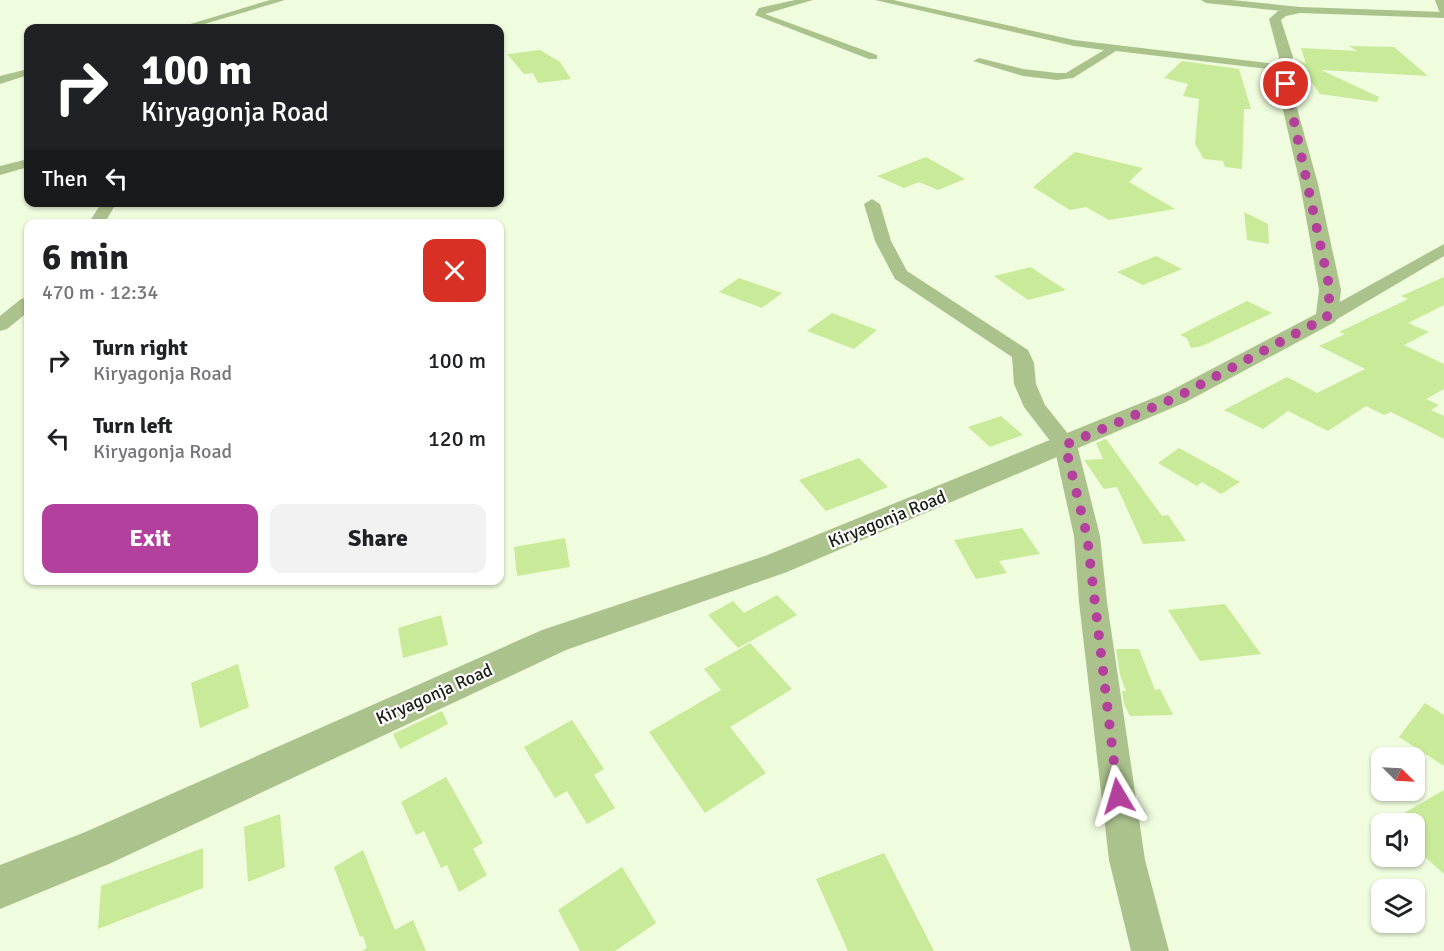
<!DOCTYPE html>
<meta charset="utf-8">
<style>
:root{--surface:#fff;--page:#f2f2f2;--text:#202124;--muted:#757577;--accent:#b2409c}
body{margin:0;font-family:Signika,sans-serif;background:var(--page);color:var(--text);height:100vh;display:flex;flex-direction:column;font-size:22px;white-space:nowrap}
*{box-sizing:border-box;margin:0}
p{font-size:20px;color:var(--muted)}
.icon{flex:none;width:33px;height:33px;fill:none;stroke:currentColor;stroke-width:2;stroke-linecap:round;stroke-linejoin:round}
.map{position:relative;flex:1;overflow:hidden}
.details{position:absolute;left:24px;top:219px;width:480px;height:366px;display:flex;flex-direction:column;background:var(--surface);border-radius:12px;box-shadow:0 2px 4px #0004}
.details>*{flex:none}
.top-card{position:absolute;left:24px;top:24px;width:480px;height:183px;border-radius:12px;box-shadow:0 2px 4px #0004;background:#202124;color:#fff;overflow:hidden}
.needle{width:39px;rotate:114deg}
.tools{position:absolute;left:1371px;top:747px;display:grid;gap:12px}
.tools a{display:grid;place-items:center;width:54px;height:54px;border-radius:12px;background:var(--surface);box-shadow:0 2px 4px #0004;font-size:30px}
.pin{position:absolute;display:grid;place-items:center;width:51px;height:51px;color:#fff;margin:-26px;border:3px solid #fff;border-radius:50%;box-shadow:0 2px 6px #0007}
.me{position:absolute;width:66px;margin:-33px;rotate:353deg;stroke-linejoin:round;filter:drop-shadow(0 0 4px #0008)}
.turn{display:flex;align-items:center;gap:21px;height:126px;padding:0 18px;font-size:27px}
.turn .icon{width:78px;height:78px;stroke-width:2.5}
.turn b{display:block;font-size:42px;line-height:51px}
.then{display:flex;align-items:center;height:57px;padding:0 18px;background:#0003;gap:12px;font-size:22px}
.round{display:grid;place-items:center;flex:none;width:63px;height:63px;border-radius:12px;background:var(--page)}
.overview{display:flex;align-items:center;justify-content:space-between;height:102px;padding:0 18px}
h1{font-size:36px;font-weight:700;line-height:45px}
.cta{display:flex;gap:12px;margin-top:auto;padding:12px 18px}
.cta a{flex:1;height:69px;border-radius:12px;background:var(--accent);color:#fff;font-size:24px;font-weight:700;line-height:69px;text-align:center}
.cta a+a{background:var(--page);color:var(--text)}
ul{padding:0;list-style:none}
li{display:flex;align-items:center;gap:18px;height:78px;padding:0 18px}
li div{flex:1}
li b{display:block;font-size:22px}
li em{font-style:normal}
.map>svg:first-child{display:block}
.building{fill:#c9ea99}
.lines{fill:none;stroke-linecap:round;stroke-linejoin:round}
.minor{fill:#acc28d;fill-rule:evenodd}
.tertiary{fill:#acc28d;fill-rule:evenodd}
.route{stroke:#b2409c;stroke-width:10;stroke-dasharray:0 18}
.labels{text-anchor:middle;dominant-baseline:central;stroke-width:4.5;stroke-linejoin:round;paint-order:stroke}
.street-label{font-size:18px;fill:#1c2015;stroke:#fff}
</style>
<div class="map">
<svg width="1444" height="951" viewBox="0 0 1444 951">
<rect width="100%" height="100%" fill="#effcdd"/>
<!-- building -->
<g class="building">
<path d="M1349,46L1394,47L1428,76L1321,70L1379,97L1377,102L1320,94L1295,59L1306,64L1301,48L1357,51Z"/>
<path d="M540,50L560,62L571,79L538,83L533,73L524,74L507,54Z"/>
<path d="M1182,61L1239,69L1251,109H1244L1242,169L1225,167L1223,161L1204,159L1195,144L1199,99L1183,96L1188,84L1164,78Z"/>
<path d="M1075,152L1143,168L1129,182L1175,209L1109,220L1086,207L1070,210L1033,187Z"/>
<path d="M926,157L965,179L938,190L919,182L904,188L877,176Z"/>
<path d="M1244,212L1268,224L1269,244L1247,240Z"/>
<path d="M1156,256L1182,269L1143,285L1117,272Z"/>
<path d="M1031,267L1041,274L1066,290L1028,300L994,276Z"/>
<path d="M1444,277V305L1408,323L1429,332L1404,345L1444,364V389L1426,399L1439,405L1431,410L1444,416V439L1391,412L1384,415L1366,406L1328,431L1288,411L1263,429L1224,410L1287,377L1317,393L1365,369L1319,346L1345,334L1339,332L1408,299L1401,296Z"/>
<path d="M739,278L782,293L762,308L719,292Z"/>
<path d="M1247,301L1272,313L1202,346L1191,348L1187,338L1180,335Z"/>
<path d="M832,313L877,330L854,349L807,331Z"/>
<path d="M1001,416L1023,435L990,447L968,427Z"/>
<path d="M1106,439L1162,516L1168,515L1186,541L1143,544L1117,487L1104,489L1084,460L1103,459L1096,443Z"/>
<path d="M1179,448L1219,470L1240,482L1221,494L1202,482L1197,486L1158,463Z"/>
<path d="M859,458L888,487L826,511L799,480Z"/>
<path d="M1022,528L1040,554L999,561L1007,573L976,579L954,540Z"/>
<path d="M565,538L570,567L517,576L514,547Z"/>
<path d="M777,595L797,615L738,648L708,615L733,601L744,613Z"/>
<path d="M1225,604L1261,654L1200,661L1168,610Z"/>
<path d="M441,615L448,645L403,658L398,628Z"/>
<path d="M750,643L792,689L730,727L766,773L705,813L649,732L721,690L704,669Z"/>
<path d="M1116,649H1139L1155,690L1160,689L1173,715L1130,716L1124,704L1122,691H1126L1120,675Z"/>
<path d="M238,664L249,707L200,728L191,683Z"/>
<path d="M1425,703L1444,715V766L1399,737Z"/>
<path d="M442,711L448,724L400,749L393,734Z"/>
<path d="M572,720L604,769L594,775L615,808L587,824L567,791L555,798L524,747Z"/>
<path d="M446,777L483,843L473,849L487,875L459,892L447,865L441,868L424,831L416,835L401,802Z"/>
<path d="M1444,790V874L1414,847V824H1385Z"/>
<path d="M280,814L285,867L248,882L244,827Z"/>
<path d="M203,848V888L98,929L101,886Z"/>
<path d="M363,850L395,930L413,920L426,951H362L367,948L363,936L360,937L334,867Z"/>
<path d="M884,853L934,951H848L816,879Z"/>
<path d="M622,867L656,923L615,951H580L558,910Z"/>
</g>
<g class="lines">
<!-- minor -->
<g class="minor">
<path d="M270,0H285L191,28H177Z"/>
<path d="M795,0H813L765,14L877,55V59H869L755,15L759,8Z"/>
<path d="M875,0H893L1074,40L1284,65L1290,68L1284,71L1116,51L1073,78L1057,80L1023,76L973,61L979,58L1023,69L1057,73H1066L1104,50L1074,46Z"/>
<path d="M1201,0H1232L1300,7L1305,10L1300,13L1206,3Z"/>
<path d="M1435,0H1444V14L1439,11Z"/>
<path d="M28,69V75L0,84V76Z"/>
<path d="M28,159V167L0,175V166Z"/>
<path d="M872,199L880,204L891,241L907,271L1028,350L1034,363L1036,384L1045,405L1077,445L1100,536L1107,602L1145,860L1169,951H1131L1109,860L1079,602L1074,536L1054,446L1024,407L1014,384L1012,357L895,279L875,241L864,204Z"/>
<path d="M102,202H117L104,224H88Z"/>
<path d="M1444,244V256L1334,321H1320L1317,317L1320,313Z"/>
<path d="M28,297V312L7,329L0,331V316L21,299Z"/>
</g>
<!-- tertiary -->
<path class="tertiary" d="M1300,7L1444,12V18L1300,13L1286,16L1281,20L1293,57L1291,68L1295,101L1318,184L1341,290L1338,317L1335,322L1186,402L787,572L566,650L109,864L0,909V865L83,833L542,630L765,556L1168,392L1316,314L1319,290L1300,184L1281,101L1277,68L1279,57L1269,19L1278,11Z"/>
</g>
<g class="lines">
<!-- route -->
<path class="route" d="M1118,796L1087,536L1065,445L1177,397L1327,317L1330,290L1286,84"/>
</g>
<g class="labels">
<!-- street labels -->
<g class="street-label">
<text transform="translate(887 519) rotate(-22)">Kiryagonja Road</text>
<text transform="translate(434 694) rotate(-24)">Kiryagonja Road</text>
</g>
</g>
</svg>
<div class="tools">
<a><svg class="needle" viewBox="-14 -14 28 28"><path d="M0-13l5 13h-10z" fill="#e53935"/><path d="M0 13l5-13h-10z" fill="#757577"/></svg></a>
<a><svg class="icon" aria-label="sound" viewBox="0 0 24 24"><path d="M4 9h4l5-4v14l-5-4H4zM17 9q2 3 0 6"/></svg></a>
<a><svg class="icon" aria-label="layers" viewBox="0 0 24 24"><path d="M12 4l9 5-9 5-9-5zM3 14l9 5 9-5"/></svg></a>
</div>
<div class="pin" style="left:1286px;top:84px;background:#d93025"><svg class="icon" aria-label="arrive" viewBox="0 0 24 24"><path d="M6 21V4h12l-3 4 3 4H6"/></svg></div>
<svg class="me" style="left:1118px;top:796px" viewBox="-20 -20 40 40"><path d="M0-17L14 15 0 8-14 15z" fill="#b2409c" stroke="#fff" stroke-width="4"/></svg>
<div class="top-card">
<div class="turn"><svg class="icon" aria-label="right" viewBox="0 0 24 24"><path d="M7 20v-9h11M14 6l5 5-5 5"/></svg><div><b>100 m</b>Kiryagonja Road</div></div>
<div class="then">Then<svg class="icon" aria-label="left" viewBox="0 0 24 24"><path d="M17 20v-9H6M10 6l-5 5 5 5"/></svg></div>
</div>
<section class="details">
<div class="overview"><div><h1>6 min</h1><p>470 m · 12:34</p></div><a class="round" style="background:#d93025;color:#fff"><svg class="icon" aria-label="close" viewBox="0 0 24 24"><path d="M6 6l12 12M18 6L6 18"/></svg></a></div>
<ul>
<li><svg class="icon" aria-label="right" viewBox="0 0 24 24"><path d="M7 20v-9h11M14 6l5 5-5 5"/></svg><div><b>Turn right</b><p>Kiryagonja Road</p></div><em>100 m</em></li>
<li><svg class="icon" aria-label="left" viewBox="0 0 24 24"><path d="M17 20v-9H6M10 6l-5 5 5 5"/></svg><div><b>Turn left</b><p>Kiryagonja Road</p></div><em>120 m</em></li>
</ul>
<div class="cta"><a>Exit</a><a>Share</a></div>
</section>
</div>
